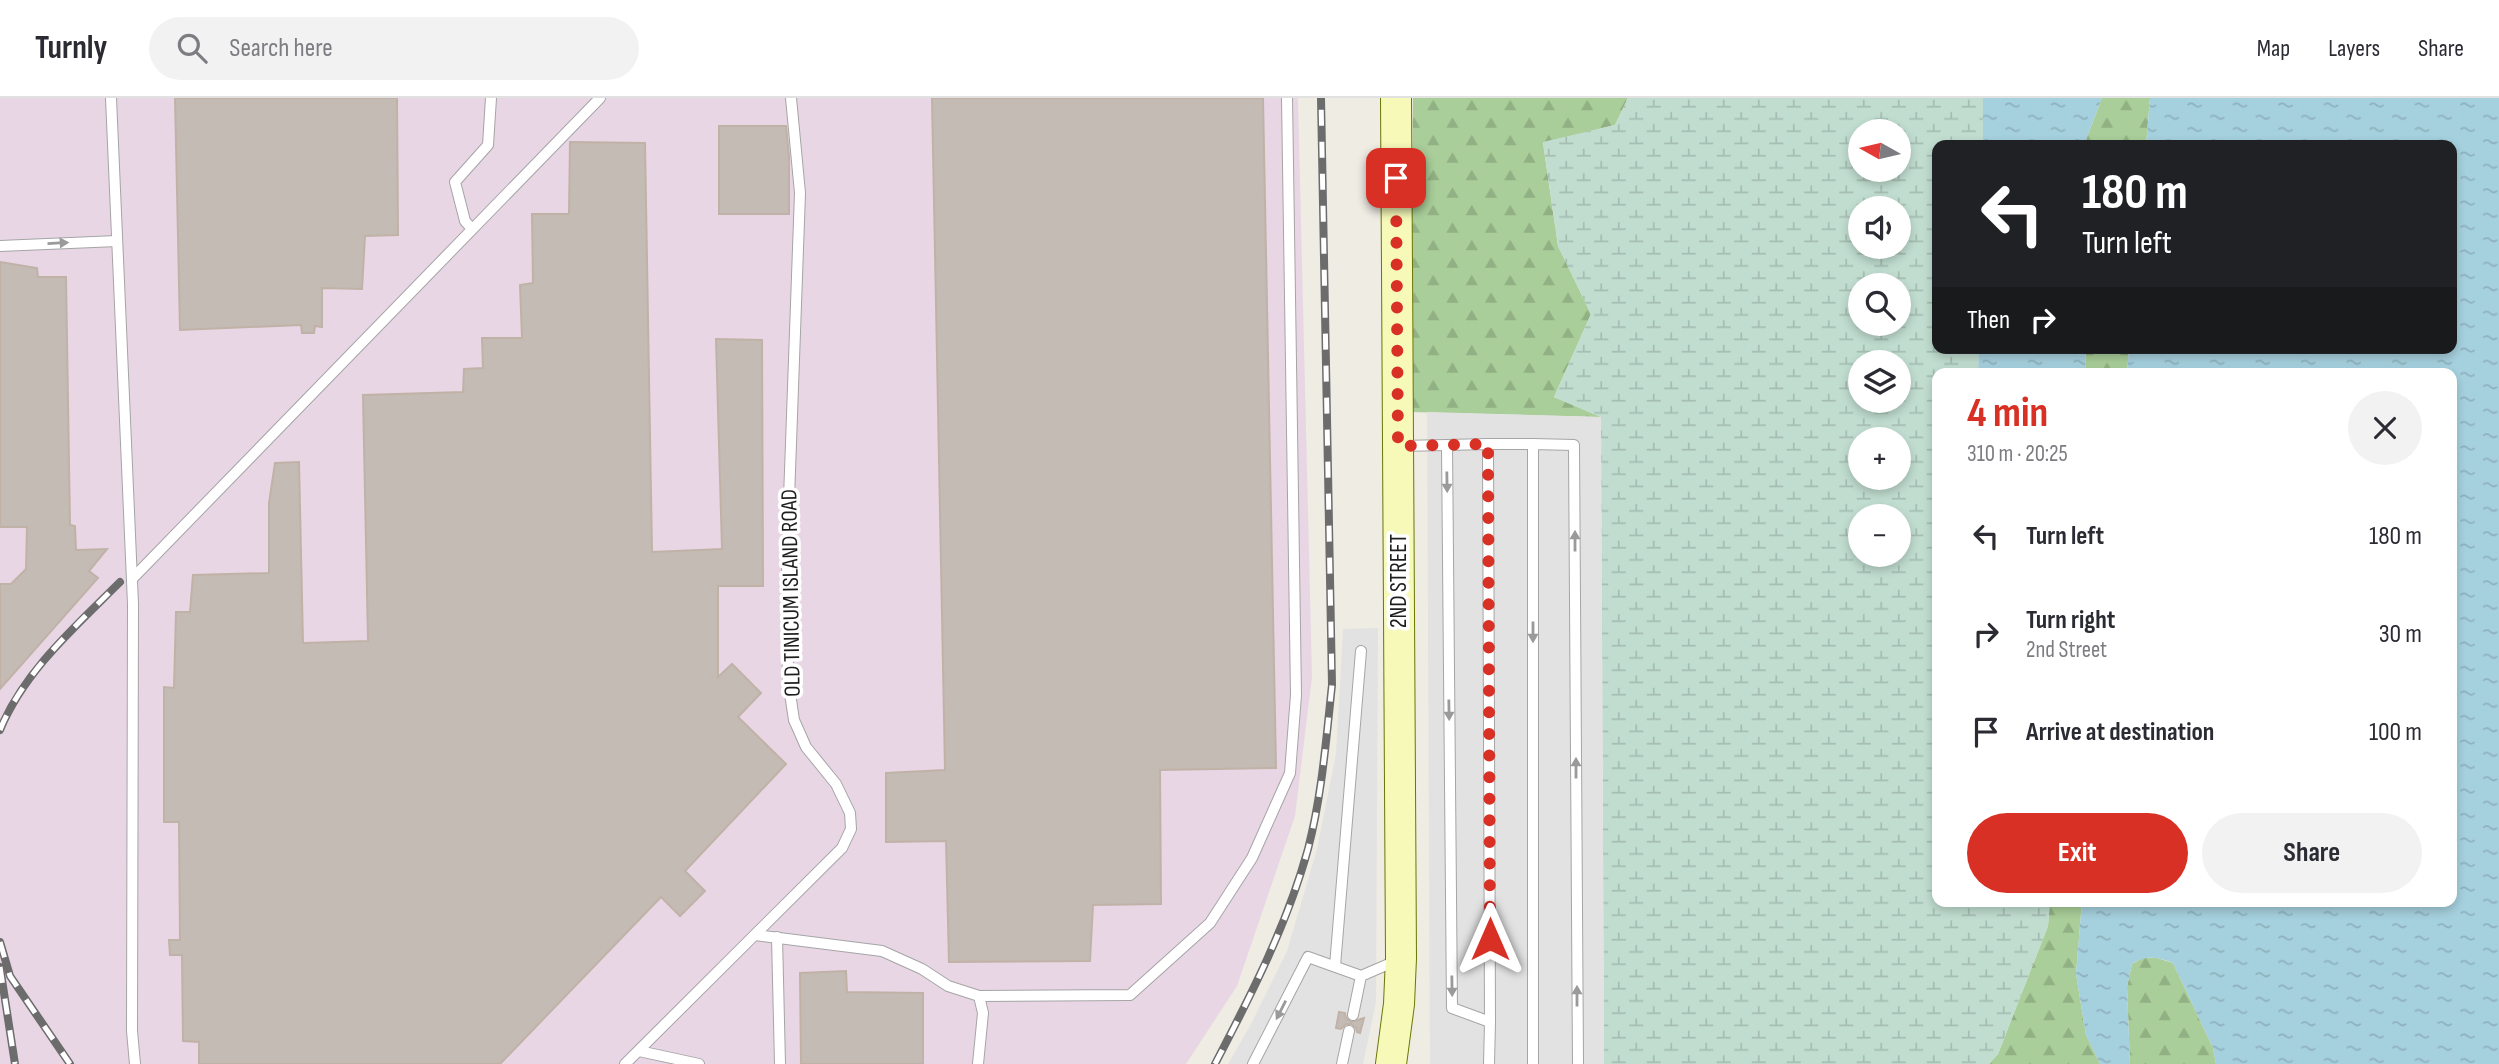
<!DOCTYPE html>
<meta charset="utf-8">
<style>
:root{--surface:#fff;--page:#f2f2f3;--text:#2b2b33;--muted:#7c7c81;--line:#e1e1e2;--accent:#d93025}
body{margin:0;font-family:"Sofia Sans Condensed",sans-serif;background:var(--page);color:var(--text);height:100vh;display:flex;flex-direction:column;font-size:26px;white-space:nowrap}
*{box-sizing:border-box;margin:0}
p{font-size:23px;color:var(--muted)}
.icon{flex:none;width:38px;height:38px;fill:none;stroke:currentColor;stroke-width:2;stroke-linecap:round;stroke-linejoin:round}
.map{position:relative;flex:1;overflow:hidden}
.sheet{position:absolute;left:1932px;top:270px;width:525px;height:539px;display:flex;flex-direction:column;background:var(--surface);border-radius:14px;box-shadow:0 4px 10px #0003}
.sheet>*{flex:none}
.top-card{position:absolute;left:1932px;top:42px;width:525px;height:214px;border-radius:14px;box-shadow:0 4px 10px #0003;background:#202124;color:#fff;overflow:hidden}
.needle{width:46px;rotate:278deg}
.fabs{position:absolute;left:1848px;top:21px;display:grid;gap:14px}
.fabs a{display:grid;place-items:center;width:63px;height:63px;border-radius:50%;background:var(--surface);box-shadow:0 4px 10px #0003;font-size:35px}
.pin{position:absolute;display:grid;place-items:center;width:60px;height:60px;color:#fff;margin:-30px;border-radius:14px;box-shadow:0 4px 10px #0006}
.me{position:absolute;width:77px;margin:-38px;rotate:0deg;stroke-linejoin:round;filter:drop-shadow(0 0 5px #0008)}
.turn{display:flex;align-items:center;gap:24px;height:147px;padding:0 35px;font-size:32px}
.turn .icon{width:91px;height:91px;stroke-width:2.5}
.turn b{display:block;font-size:49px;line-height:60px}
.then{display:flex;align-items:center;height:66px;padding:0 35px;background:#0003;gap:14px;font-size:26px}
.round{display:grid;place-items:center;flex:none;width:74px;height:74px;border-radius:37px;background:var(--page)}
.headline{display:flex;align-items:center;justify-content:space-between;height:119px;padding:0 35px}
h1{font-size:42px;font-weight:700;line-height:52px;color:var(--accent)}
.primary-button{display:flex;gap:14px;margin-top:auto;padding:14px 35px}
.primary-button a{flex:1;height:80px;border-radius:42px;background:var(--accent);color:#fff;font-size:28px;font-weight:700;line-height:80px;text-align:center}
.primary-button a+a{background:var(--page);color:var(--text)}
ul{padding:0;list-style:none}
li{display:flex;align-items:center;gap:21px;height:98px;padding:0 35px}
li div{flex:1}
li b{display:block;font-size:26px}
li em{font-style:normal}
header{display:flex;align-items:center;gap:42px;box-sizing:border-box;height:98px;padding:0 35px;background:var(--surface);border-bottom:2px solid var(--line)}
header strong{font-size:33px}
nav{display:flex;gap:38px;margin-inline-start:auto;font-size:24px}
.search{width:490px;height:63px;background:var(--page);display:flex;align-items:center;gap:18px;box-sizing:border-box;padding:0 24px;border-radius:38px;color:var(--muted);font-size:26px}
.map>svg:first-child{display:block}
.industrial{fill:#e8d6e5}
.forest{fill:url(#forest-firs)}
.wetland{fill:url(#wetland-marsh);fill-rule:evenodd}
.parking{fill:#e2e2e2}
.water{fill:url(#water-ripples)}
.building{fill:#c4bbb4;stroke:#c1b2a7;stroke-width:2}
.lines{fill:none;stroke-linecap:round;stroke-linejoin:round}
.lane-casing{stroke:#a5a5a5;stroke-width:12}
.secondary-casing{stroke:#6a7605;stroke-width:32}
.lane{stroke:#fff;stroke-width:10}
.secondary{stroke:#f6f9b8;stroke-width:30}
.rail-casing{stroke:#6c6c6c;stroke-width:8}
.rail{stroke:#fff;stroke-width:5;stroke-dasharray:16;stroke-linecap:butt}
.oneway{fill:#9a9a9a}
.route{stroke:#d93025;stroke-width:12;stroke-dasharray:0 21.6}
.labels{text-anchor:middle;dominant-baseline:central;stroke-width:7;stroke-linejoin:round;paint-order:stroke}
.street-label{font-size:23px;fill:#1e1e1e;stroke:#fff}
</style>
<header>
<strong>Turnly</strong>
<div class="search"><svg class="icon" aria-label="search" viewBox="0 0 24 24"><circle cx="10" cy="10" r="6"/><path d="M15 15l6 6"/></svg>Search here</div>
<nav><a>Map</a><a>Layers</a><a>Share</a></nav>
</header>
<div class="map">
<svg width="2499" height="966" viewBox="0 0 2499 966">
<defs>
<pattern id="forest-firs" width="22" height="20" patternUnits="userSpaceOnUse" patternTransform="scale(1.75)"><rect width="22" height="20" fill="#a9ce99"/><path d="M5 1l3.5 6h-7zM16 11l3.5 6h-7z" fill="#91b083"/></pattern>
<pattern id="wetland-marsh" width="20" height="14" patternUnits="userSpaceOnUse" patternTransform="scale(1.75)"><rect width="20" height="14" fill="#c1ddd0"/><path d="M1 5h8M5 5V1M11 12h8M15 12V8" fill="none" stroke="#a5bdb2"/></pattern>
<pattern id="water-ripples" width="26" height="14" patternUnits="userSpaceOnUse" patternTransform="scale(1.75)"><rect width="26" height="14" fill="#a5d0dd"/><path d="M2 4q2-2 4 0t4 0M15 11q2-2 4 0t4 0" fill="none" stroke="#8eb2bd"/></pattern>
</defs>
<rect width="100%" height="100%" fill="#efece4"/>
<!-- industrial -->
<path class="industrial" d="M0,0H1298L1312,579L1295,718L1237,888L1186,966H0Z"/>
<!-- forest -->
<g class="forest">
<path d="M1413,0H1628L1615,27L1543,45L1558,148L1591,216L1554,299L1601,319L1410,314Z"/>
<path d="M2102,0H2150L2146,47H2084Z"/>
<path d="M2086,250H2129L2127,275H2085Z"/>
<path d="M2050,803H2082L2076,876L2086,937L2100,966H1989L1998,956L2048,828Z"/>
<path d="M2143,860H2157L2173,865L2213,950L2216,966H2130L2127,889L2132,866Z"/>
</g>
<!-- wetland -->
<path class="wetland" d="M1628,0H1983V47H1937V250H1979L1978,275H1937V803H2050L2048,828L1998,956L1989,966H1604L1601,319L1554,299L1591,216L1558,148L1543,44L1615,27ZM1860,33H1899V72H1860ZM1860,110H1899V149H1860ZM1860,187H1899V226H1860ZM1860,264H1899V303H1860ZM1860,341H1899V380H1860ZM1860,418H1899V457H1860Z"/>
<!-- parking -->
<g class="parking">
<path d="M1427,314L1601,319L1604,966H1430Z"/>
<path d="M1378,530L1376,904L1363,966H1228L1250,928L1287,853L1317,751L1336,656L1343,531Z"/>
</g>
<!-- water -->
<g class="water">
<path d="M1983,0H2102L2084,47H1983Z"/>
<path d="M2150,0H2499V966H2216L2213,950L2173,865C2157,859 2147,857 2132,866L2127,889L2130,966H2100L2086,937L2076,876L2082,803H2452V275H2127L2129,250H2452V47H2146Z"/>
<path d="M1979,250H2086L2085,275H1978Z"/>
</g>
<!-- building -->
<g class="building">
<path d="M175,0H397L398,137L365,138L362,191L322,190V229L315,228L314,235H302L301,227L180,232Z"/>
<path d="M932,0H1263L1276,670L1160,672L1161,806L1093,807L1090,863L949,864L946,743L886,744V675L945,672Z"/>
<path d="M719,28H786L789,58V116H719Z"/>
<path d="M570,44L645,45L652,454L722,451L716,241L762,242L763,488H718V579L732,566L761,595L738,619L786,666L685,773L705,793L680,818L661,799L500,966H199V944L183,943L182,857H170L169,842H180L179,724H164V589L174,590L176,514H190L193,477L269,475V405L275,365L299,364L303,545L368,543L363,297L463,294L464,271L483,270L482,240H522L520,187L533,185L532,116H569Z"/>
<path d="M0,164L37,170L38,179H66L70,427L75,428L76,452L107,451L89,473L98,480L0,591V486H11L26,471L27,429H0Z"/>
<path d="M846,873L847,894L923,895V966H801L800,875Z"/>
<path d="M1339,914L1345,915L1346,920L1351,924L1364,920L1360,935L1357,934L1356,930L1351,926H1346L1341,931L1336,930Z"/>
</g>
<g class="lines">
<!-- lane casing -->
<g class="lane-casing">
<g id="lane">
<path d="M111,0L133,506L132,933L135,966"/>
<path d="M472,131L465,123L455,84L488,47L491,0"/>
<path d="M0,148L117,143"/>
<path d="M1488,346H1533"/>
<path d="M1400,348L1447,347"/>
<path d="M132,481L600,0"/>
<path d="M755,837L882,853L922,871L948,888L979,898L1130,897L1210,825L1252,760L1290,675L1296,597L1287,0"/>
<path d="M777,839L780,966"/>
<path d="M1335,868L1361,553"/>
<path d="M1353,917L1361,878L1398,862"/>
<path d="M639,953L699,966"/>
<path d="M625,966L842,750L851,731L850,715L836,686L806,649L794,622L788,582L787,456L800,95L791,0"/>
<path d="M978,966L983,915L979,898"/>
<path d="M1253,966L1308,859L1361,878"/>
<path d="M1342,966L1349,933"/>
<path d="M1489,966L1490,924L1488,346L1447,347L1452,910L1490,924"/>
<path d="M1533,966V346L1574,347L1578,966"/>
</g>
</g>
<!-- secondary casing -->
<g class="secondary-casing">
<path id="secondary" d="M1391,966L1399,906L1401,860L1396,0"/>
</g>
<!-- lane -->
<use href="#lane" class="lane"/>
<!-- secondary -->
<use href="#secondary" class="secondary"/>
<!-- rail casing -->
<g class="rail-casing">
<g id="rail">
<path d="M0,632C24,573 76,528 120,484"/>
<path d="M0,844L10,878L70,966"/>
<path d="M0,869L15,966"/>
<path d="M1215,966C1251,897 1287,827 1308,751C1322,697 1326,642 1332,587L1321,0"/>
</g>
</g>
<!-- rail -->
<use href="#rail" class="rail"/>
</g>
<!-- one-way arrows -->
<defs><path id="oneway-solid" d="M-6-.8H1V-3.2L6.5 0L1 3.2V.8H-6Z" transform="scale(1.75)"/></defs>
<g class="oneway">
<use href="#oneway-solid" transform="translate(58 145) rotate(-3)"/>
<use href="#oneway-solid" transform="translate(1447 384) rotate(89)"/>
<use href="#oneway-solid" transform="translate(1575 443) rotate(-90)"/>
<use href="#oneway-solid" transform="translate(1533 534) rotate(90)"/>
<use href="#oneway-solid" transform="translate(1449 612) rotate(89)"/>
<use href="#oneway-solid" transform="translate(1576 670) rotate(-90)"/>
<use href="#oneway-solid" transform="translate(1452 888) rotate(89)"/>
<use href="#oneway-solid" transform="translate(1577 898) rotate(-90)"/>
<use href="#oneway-solid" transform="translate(1281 912) rotate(117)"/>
</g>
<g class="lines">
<!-- route -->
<path class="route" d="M1396,80L1398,348L1488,346L1490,841"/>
</g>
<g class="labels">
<!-- street labels -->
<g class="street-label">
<text transform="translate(1399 483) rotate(-90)">2ND STREET</text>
<text transform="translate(791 495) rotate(-91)">OLD TINICUM ISLAND ROAD</text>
</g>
</g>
</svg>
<div class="fabs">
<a><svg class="needle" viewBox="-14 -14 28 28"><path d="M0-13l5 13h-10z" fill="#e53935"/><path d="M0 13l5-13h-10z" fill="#7c7c81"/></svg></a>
<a><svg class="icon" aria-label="sound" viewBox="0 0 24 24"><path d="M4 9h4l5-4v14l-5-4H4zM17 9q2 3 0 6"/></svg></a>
<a><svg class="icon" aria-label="search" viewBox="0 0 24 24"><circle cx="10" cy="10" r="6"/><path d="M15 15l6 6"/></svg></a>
<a><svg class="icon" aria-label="layers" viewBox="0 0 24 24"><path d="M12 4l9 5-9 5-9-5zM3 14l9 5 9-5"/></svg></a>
<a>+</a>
<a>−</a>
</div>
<div class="pin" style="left:1396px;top:80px;background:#d93025"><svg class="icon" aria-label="arrive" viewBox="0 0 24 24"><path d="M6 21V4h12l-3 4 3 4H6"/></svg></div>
<svg class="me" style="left:1490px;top:841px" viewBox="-20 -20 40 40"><path d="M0-17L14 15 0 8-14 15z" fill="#d93025" stroke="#fff" stroke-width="4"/></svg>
<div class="top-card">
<div class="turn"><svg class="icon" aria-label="left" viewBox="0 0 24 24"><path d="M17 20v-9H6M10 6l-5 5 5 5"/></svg><div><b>180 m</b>Turn left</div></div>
<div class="then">Then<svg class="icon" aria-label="right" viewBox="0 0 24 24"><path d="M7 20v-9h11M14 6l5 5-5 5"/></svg></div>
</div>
<section class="sheet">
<div class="headline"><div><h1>4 min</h1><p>310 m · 20:25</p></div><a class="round"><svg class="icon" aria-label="close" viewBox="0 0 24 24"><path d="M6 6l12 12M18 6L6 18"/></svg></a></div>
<ul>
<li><svg class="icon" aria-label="left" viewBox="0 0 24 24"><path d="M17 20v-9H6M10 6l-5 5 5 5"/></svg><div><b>Turn left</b></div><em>180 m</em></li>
<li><svg class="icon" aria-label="right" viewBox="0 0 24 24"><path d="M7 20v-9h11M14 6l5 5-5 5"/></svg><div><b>Turn right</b><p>2nd Street</p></div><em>30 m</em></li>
<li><svg class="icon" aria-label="arrive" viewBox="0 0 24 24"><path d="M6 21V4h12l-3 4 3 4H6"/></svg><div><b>Arrive at destination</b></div><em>100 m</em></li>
</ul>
<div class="primary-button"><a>Exit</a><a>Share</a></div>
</section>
</div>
